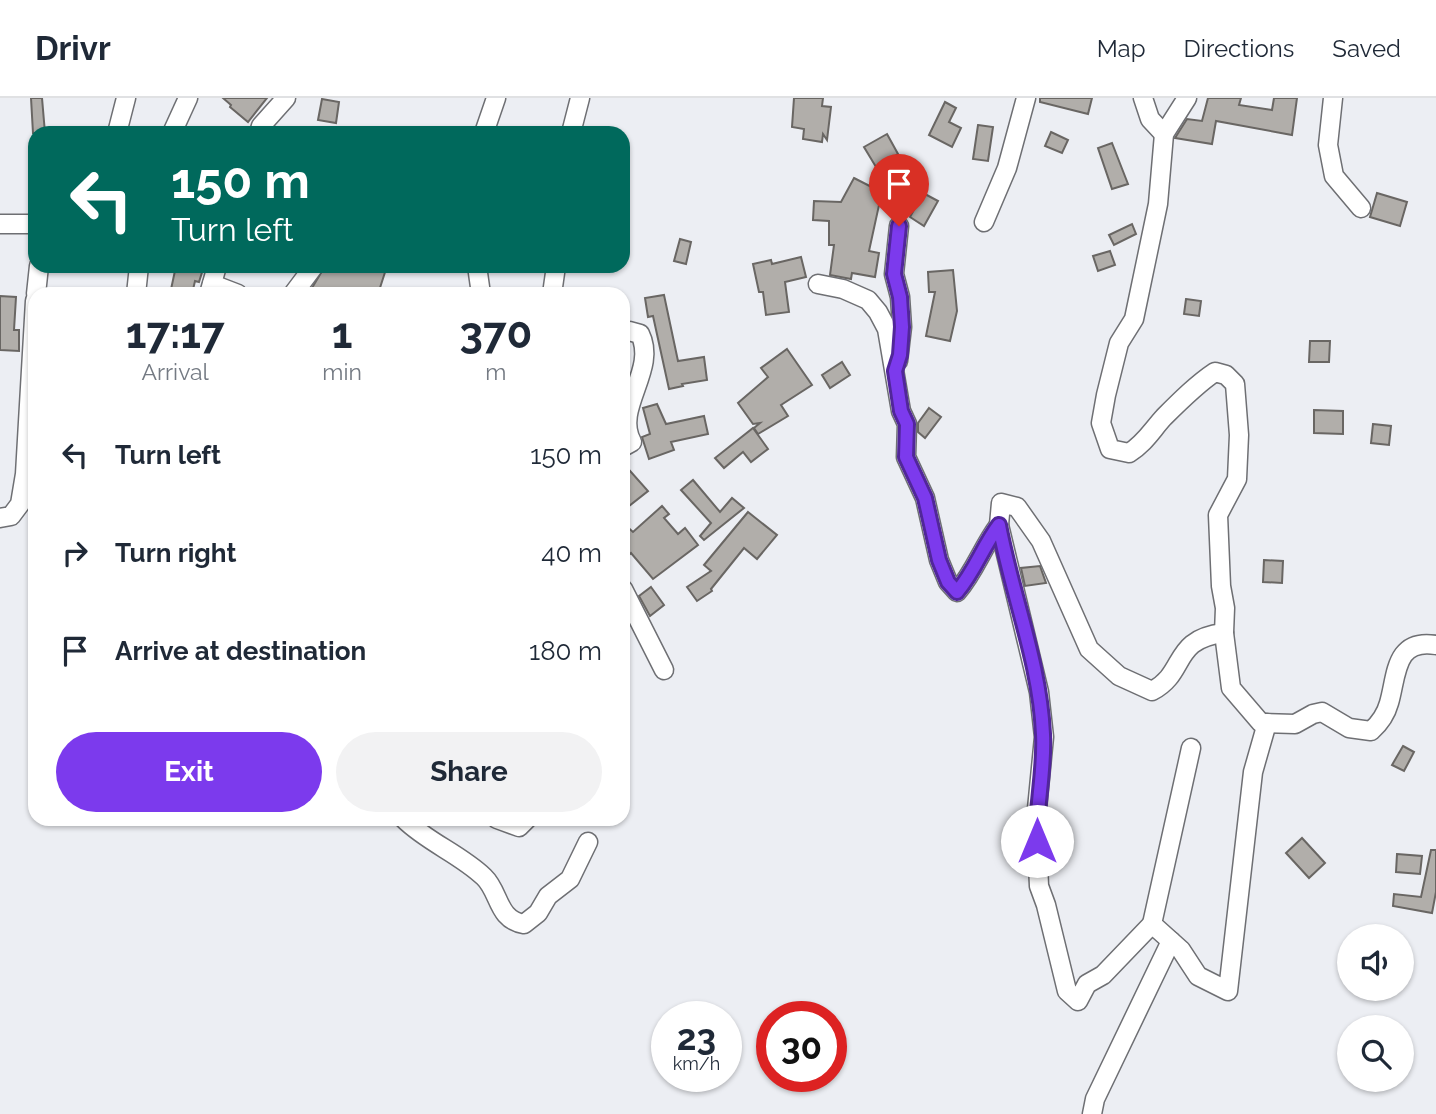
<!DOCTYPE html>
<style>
:root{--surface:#fff;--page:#f2f2f3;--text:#1f2937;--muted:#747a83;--line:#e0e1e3;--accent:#7c3aed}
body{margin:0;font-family:Raleway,sans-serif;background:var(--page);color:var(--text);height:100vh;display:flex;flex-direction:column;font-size:26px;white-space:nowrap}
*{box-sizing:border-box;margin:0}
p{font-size:23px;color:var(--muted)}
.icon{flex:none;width:38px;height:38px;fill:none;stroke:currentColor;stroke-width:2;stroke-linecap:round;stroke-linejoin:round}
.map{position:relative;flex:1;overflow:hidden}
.details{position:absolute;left:28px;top:189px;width:602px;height:539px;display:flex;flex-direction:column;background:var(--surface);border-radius:21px;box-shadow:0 2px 5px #0004}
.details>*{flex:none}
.hud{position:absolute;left:28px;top:28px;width:602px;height:147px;border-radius:21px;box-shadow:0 2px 5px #0004;background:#00695c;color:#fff;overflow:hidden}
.buttons{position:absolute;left:1337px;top:826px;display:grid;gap:14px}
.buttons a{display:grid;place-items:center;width:77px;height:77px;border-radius:50%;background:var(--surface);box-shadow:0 2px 5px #0004;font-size:35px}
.speed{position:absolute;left:651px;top:903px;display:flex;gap:14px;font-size:35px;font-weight:700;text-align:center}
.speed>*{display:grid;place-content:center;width:91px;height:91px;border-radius:50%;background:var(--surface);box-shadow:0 2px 5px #0004;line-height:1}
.speed small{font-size:18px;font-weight:400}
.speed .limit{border:10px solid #d22;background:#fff;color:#111}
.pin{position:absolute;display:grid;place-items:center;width:60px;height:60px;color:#fff;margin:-72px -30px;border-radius:50% 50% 50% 0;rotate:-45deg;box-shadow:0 0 7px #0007}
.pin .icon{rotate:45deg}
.me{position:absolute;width:77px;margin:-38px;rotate:0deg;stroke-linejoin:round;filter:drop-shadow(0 0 5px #0008)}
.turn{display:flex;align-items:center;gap:24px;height:147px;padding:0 28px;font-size:32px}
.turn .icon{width:91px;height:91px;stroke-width:2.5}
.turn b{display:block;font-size:49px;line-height:60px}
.eta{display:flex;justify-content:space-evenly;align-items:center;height:119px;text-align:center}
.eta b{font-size:42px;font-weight:700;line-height:49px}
.button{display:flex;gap:14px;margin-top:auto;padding:14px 28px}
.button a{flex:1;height:80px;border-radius:42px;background:var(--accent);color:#fff;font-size:28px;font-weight:700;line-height:80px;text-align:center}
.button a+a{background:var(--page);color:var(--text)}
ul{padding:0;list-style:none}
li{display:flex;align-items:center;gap:21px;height:98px;padding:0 28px}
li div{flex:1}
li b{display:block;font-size:26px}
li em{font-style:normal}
header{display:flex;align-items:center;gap:42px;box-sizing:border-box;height:98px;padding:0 35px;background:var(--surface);border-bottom:2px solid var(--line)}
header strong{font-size:33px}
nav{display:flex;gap:38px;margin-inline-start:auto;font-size:24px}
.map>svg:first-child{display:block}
.building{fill:#b1aeaa;stroke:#696663;stroke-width:2}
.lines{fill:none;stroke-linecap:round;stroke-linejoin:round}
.minor-casing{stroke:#6e6f73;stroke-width:21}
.minor{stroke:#fff;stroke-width:18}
.route-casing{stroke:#51269a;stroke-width:18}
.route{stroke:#7c3aed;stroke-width:12}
</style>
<header>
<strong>Drivr</strong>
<nav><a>Map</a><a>Directions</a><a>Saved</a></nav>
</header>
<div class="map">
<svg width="1436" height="1016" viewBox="0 0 1436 1016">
<rect width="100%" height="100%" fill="#eceef3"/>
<!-- building -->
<g class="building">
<path d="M31,0H42L45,35H33Z"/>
<path d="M223,0H267L248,24L230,9L231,7Z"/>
<path d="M794,0H823L822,8L831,9L827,42L823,36L822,44L803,41L804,31L792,29Z"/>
<path d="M1040,0H1092L1088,16L1040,4Z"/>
<path d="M1208,0H1241L1239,7L1272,12L1274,0H1297L1292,37L1216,23L1212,46L1175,40L1187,21L1202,23Z"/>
<path d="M322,1L339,4L336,25L318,22Z"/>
<path d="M945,4L956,10L949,24L961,30L952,49L929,37Z"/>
<path d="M978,27L993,29L988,63L973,61Z"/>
<path d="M1051,34L1068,42L1062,55L1045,48Z"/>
<path d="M887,36L898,56L876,69L864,49Z"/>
<path d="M1112,45L1128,86L1112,91L1098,50Z"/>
<path d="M854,80L895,101L883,81L903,90L894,113L879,107L869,153L879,155L875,179L852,175L851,181L830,177L834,147H829V123L813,122L814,103L841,104Z"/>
<path d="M923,95L938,103L924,128L910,119Z"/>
<path d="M1377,95L1407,104L1400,128L1370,119Z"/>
<path d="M1132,126L1136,136L1114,147L1109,137Z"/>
<path d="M680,141L691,144L686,166L674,163Z"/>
<path d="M1110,153L1115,167L1098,173L1093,158Z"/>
<path d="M801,159L806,179L785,184L789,214L766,217L763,194H759L753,166L771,162L772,166Z"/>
<path d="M176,168H204L199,184L195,183L192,196H170Z"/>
<path d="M325,168H387L378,196H331L312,190Z"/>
<path d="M953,172L957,213L950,243L926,238L935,194H929L928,174Z"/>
<path d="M664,197L678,263L704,259L707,282L682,286L683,288L669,291L653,218L648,219L645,200Z"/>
<path d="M0,198L16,199L14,232H19V253L0,252Z"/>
<path d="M1186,201L1201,203L1199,218L1184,216Z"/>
<path d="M1310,243H1330L1329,264H1309Z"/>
<path d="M787,251L812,287L781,307L788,318L758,336L754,330L760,325L753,326L738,305L768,279L761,270Z"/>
<path d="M842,264L850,277L830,290L822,277Z"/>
<path d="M657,306L666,326L704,318L708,336L671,344L674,352L649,361L642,339L650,336L643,310Z"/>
<path d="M929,310L941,319L925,340L918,334V325Z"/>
<path d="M1314,312L1343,313V336L1314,335Z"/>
<path d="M1373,326L1391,328L1389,347L1371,345Z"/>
<path d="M753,330L768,351L751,364L743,354L724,370L715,360Z"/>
<path d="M623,365L648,393L629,408L623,400Z"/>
<path d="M693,382L720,414L732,400L744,410L704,442L700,438L711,425L681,392Z"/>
<path d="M662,408L669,416L664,420L678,436L685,430L698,447L653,481L631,455L629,457L623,452V425L633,434Z"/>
<path d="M748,414L777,437L757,461L744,450L711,491L712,493L697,503L687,489L711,473L704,467Z"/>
<path d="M1264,462L1283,463L1282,485L1263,484Z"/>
<path d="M1040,468L1046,485L1025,488L1021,470Z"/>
<path d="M651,489L664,507L650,518L639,498Z"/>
<path d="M1403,648L1414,654L1404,673L1392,667Z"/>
<path d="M1302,740L1325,765L1309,780L1286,755Z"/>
<path d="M1431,752H1436V794L1432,815L1393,808L1394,796L1421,799Z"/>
<path d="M1397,756L1422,758L1420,776L1396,774Z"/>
</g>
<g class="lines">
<!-- minor casing -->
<g class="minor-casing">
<g id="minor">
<path d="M1143,0L1150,21L1164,36"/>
<path d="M1187,0L1164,36L1158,106L1134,221L1119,245L1106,297L1101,325L1110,351L1129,355C1145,345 1152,332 1164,319C1180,303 1197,286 1215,274L1226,277L1235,286L1239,337L1237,381L1218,417L1221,488L1225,510L1224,535L1231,590L1261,625L1295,626L1313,616L1322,614L1349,630L1371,633C1380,625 1386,616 1389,605C1397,578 1394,540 1436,547"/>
<path d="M1333,0L1328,47L1334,78L1361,110"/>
<path d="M117,35L126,0"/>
<path d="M172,35L188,0"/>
<path d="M259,35L261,28L286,0"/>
<path d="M484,35L496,0"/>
<path d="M571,35L580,0"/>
<path d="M984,124L1007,70L1026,0"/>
<path d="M0,126H35"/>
<path d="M477,168L481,196"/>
<path d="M212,186L238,196"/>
<path d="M818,186L843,191L868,202L878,214L887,231L901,313L907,326L906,359L925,400L939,462L948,484L957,494C975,473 983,448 999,427"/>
<path d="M36,196L39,168"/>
<path d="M136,196L139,168"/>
<path d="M209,196L217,168"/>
<path d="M293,196L314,168"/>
<path d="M552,196L556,168"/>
<path d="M623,235L629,233L640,236C658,272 613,310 632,344L623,349"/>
<path d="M898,263L902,229L900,199L894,176L899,128"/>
<path d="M0,420L11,418L20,406L25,376L35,203"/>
<path d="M623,491L664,572"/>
<path d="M1191,650L1152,826L1181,852L1198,878L1228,893L1253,674L1267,625"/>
<path d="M404,721C427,744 460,756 484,779C500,794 497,822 524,826L538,815L548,798L570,781L588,744"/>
<path d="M497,721L519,729L527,721"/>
<path d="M1152,826L1103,877L1087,886L1078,903L1067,893L1046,807L1039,788L1036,721L1044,639L1039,594L999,427L1001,405L1017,409L1041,443L1089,551L1119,578L1152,593C1187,575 1171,541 1224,535"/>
<path d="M1092,1016L1095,1001L1171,843"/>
</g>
</g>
<!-- minor -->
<use href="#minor" class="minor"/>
</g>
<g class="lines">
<!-- route casing -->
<g class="route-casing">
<path id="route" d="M899,128L894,176L900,199L902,229L900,257L895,273L901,313L907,326L906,359L925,400L939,462L948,484L957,494C975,473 983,448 999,427C1012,497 1040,565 1043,636C1045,672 1036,708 1037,743"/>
</g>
<!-- route -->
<use href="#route" class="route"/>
</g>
</svg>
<div class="buttons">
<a><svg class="icon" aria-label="sound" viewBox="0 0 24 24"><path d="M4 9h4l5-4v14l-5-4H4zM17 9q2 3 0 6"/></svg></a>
<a><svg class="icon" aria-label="search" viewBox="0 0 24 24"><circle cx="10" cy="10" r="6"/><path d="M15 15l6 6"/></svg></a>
</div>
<div class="speed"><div>23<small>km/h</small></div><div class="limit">30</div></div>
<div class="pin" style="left:899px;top:128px;background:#d93025"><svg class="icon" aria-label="arrive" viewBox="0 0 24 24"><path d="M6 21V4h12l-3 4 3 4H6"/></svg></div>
<svg class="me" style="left:1037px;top:743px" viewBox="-20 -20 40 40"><circle r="19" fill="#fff"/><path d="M0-13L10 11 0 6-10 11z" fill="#7c3aed"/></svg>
<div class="hud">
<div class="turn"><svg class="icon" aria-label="left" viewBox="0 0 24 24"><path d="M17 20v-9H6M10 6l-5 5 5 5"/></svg><div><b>150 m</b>Turn left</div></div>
</div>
<section class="details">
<div class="eta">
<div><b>17:17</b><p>Arrival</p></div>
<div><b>1</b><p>min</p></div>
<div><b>370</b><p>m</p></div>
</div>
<ul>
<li><svg class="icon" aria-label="left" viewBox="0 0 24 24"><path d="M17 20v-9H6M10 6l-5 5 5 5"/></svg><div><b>Turn left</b></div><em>150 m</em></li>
<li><svg class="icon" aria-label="right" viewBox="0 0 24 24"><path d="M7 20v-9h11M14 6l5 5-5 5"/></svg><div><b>Turn right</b></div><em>40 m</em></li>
<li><svg class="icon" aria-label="arrive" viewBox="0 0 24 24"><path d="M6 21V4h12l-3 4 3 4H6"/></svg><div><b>Arrive at destination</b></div><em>180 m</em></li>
</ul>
<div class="button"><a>Exit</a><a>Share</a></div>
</section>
</div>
